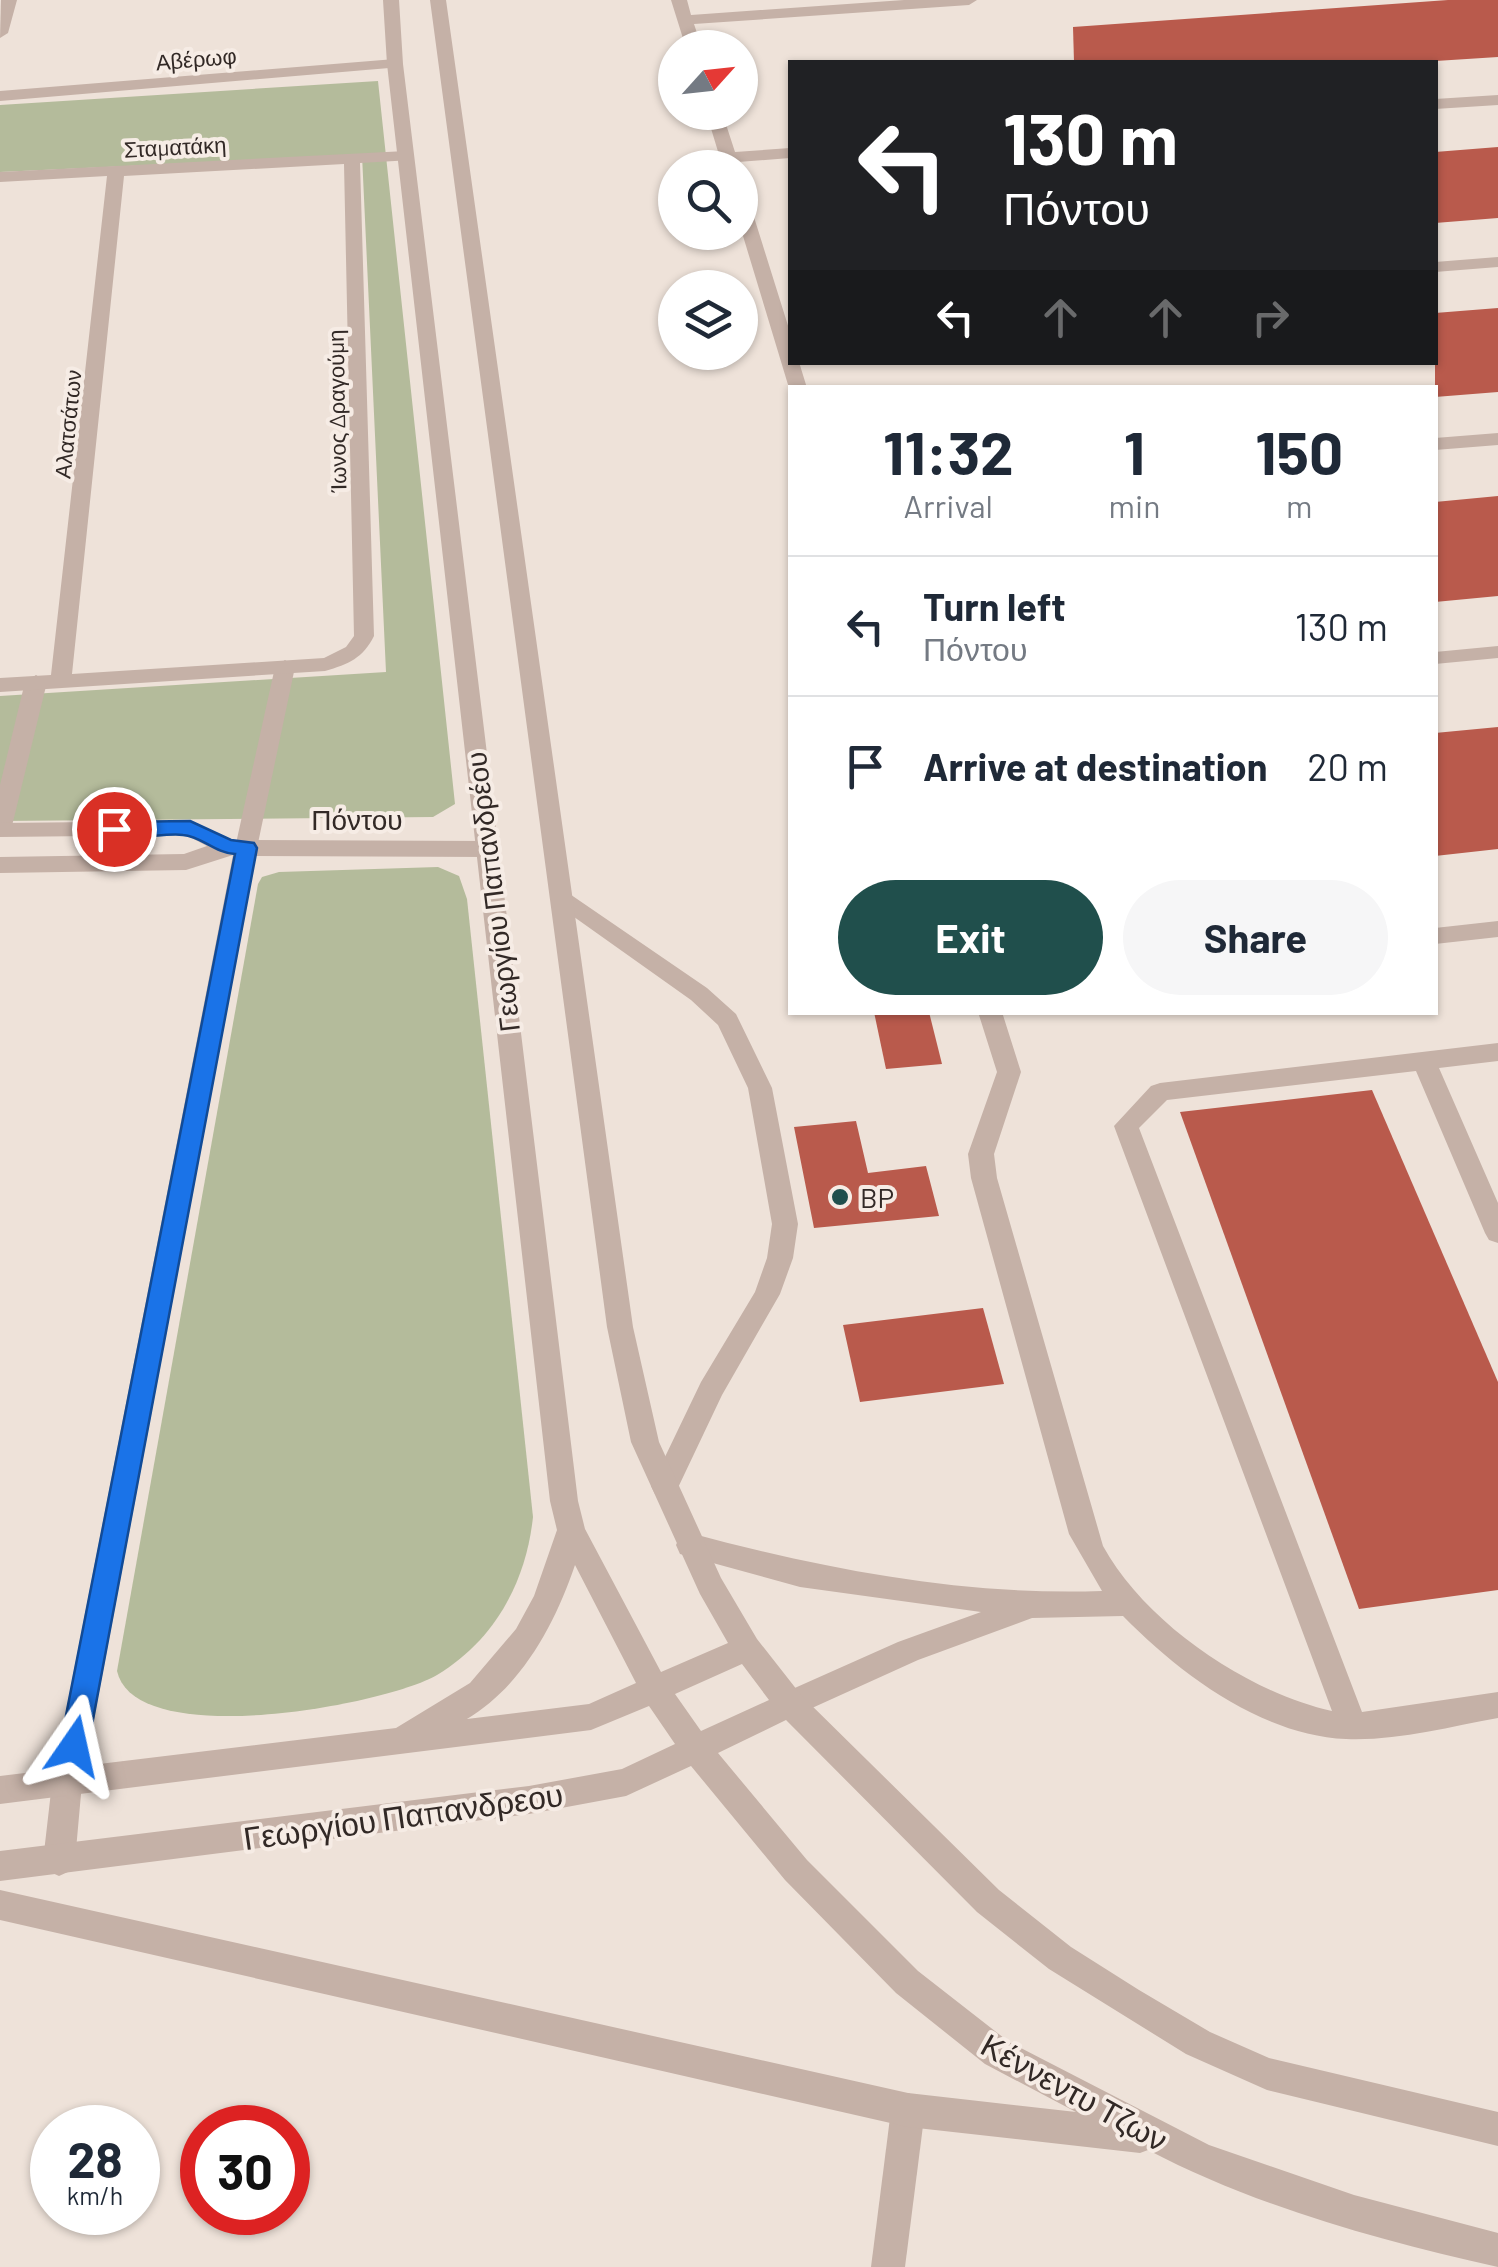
<!DOCTYPE html>
<meta charset="utf-8">
<style>
:root{--surface:#fff;--page:#f6f6f7;--text:#1f2937;--muted:#747a83;--line:#e0e1e3;--accent:#204f4c}
body{margin:0;font-family:Barlow,sans-serif;background:var(--page);color:var(--text);height:100vh;display:flex;flex-direction:column;font-size:38px;white-space:nowrap}
*{box-sizing:border-box;margin:0}
p{font-size:32px;color:var(--muted)}
.icon{flex:none;width:55px;height:55px;fill:none;stroke:currentColor;stroke-width:2;stroke-linecap:round;stroke-linejoin:round}
.map{position:relative;flex:1;overflow:hidden}
.panel{position:absolute;left:788px;top:385px;width:650px;height:630px;display:flex;flex-direction:column;background:var(--surface);border-radius:0px;box-shadow:0 2px 8px #0004}
.panel>*{flex:none}
.top-card{position:absolute;left:788px;top:60px;width:650px;height:305px;border-radius:0px;box-shadow:0 2px 8px #0004;background:#202124;color:#fff;overflow:hidden}
.needle{width:65px;rotate:63deg}
.controls{position:absolute;left:658px;top:30px;display:grid;gap:20px}
.controls a{display:grid;place-items:center;width:100px;height:100px;border-radius:50%;background:var(--surface);box-shadow:0 2px 8px #0004;font-size:50px}
.speed{position:absolute;left:30px;top:2105px;display:flex;gap:20px;font-size:50px;font-weight:700;text-align:center}
.speed>*{display:grid;place-content:center;width:130px;height:130px;border-radius:50%;background:var(--surface);box-shadow:0 2px 8px #0004;line-height:1}
.speed small{font-size:25px;font-weight:400}
.speed .limit{border:15px solid #d22;background:#fff;color:#111}
.pin{position:absolute;display:grid;place-items:center;width:85px;height:85px;color:#fff;margin:-42px;border:5px solid #fff;border-radius:50%;box-shadow:0 2px 10px #0007}
.me{position:absolute;width:110px;margin:-55px;rotate:11deg;stroke-linejoin:round;filter:drop-shadow(0 0 8px #0008)}
.turn{display:flex;align-items:center;gap:35px;height:210px;padding:0 50px;font-size:45px}
.turn .icon{width:130px;height:130px;stroke-width:2.5}
.turn b{display:block;font-size:70px;line-height:85px}
.lanes{display:flex;align-items:center;height:95px;padding:0 50px;background:#0003;justify-content:center;gap:50px;direction:ltr}
.lanes .off{opacity:.35}
.eta{display:flex;justify-content:space-evenly;align-items:center;height:170px;text-align:center}
.eta b{font-size:60px;font-weight:700;line-height:70px}
.action{display:flex;gap:20px;margin-top:auto;padding:20px 50px}
.action a{flex:1;height:115px;border-radius:60px;background:var(--accent);color:#fff;font-size:40px;font-weight:700;line-height:115px;text-align:center}
.action a+a{background:var(--page);color:var(--text)}
ul{padding:0;list-style:none}
li{display:flex;align-items:center;gap:30px;height:140px;padding:0 50px;border-top:2px solid var(--line)}
li div{flex:1}
li b{display:block;font-size:38px}
li em{font-style:normal}
.map>svg:first-child{display:block}
.green{fill:#b4bb9b}
.building{fill:#b95a4c}
.lines{fill:none;stroke-linecap:round;stroke-linejoin:round}
.service{fill:#c5b1a7;fill-rule:evenodd}
.pedestrian{fill:#c5b1a7;fill-rule:evenodd}
.minor{fill:#c5b1a7;fill-rule:evenodd}
.tertiary{fill:#c5b1a7;fill-rule:evenodd}
.route{fill:#1a73e8;stroke:#114b97;stroke-width:2.5}
.poi-dot{fill:#204f4c;stroke:#f6ece5;stroke-width:4}
.labels{text-anchor:middle;dominant-baseline:central;stroke-width:8;stroke-linejoin:round;paint-order:stroke}
.far-street-label{font-size:22px;fill:#322926;stroke:#f6ece5}
.street-label{font-size:28px;fill:#322926;stroke:#f6ece5}
.poi-label{font-size:28px;fill:#322926;stroke:#f6ece5;text-anchor:start}
.near-street-label{font-size:32px;fill:#322926;stroke:#f6ece5}
</style>
<div class="map">
<svg width="1498" height="2267" viewBox="0 0 1498 2267">
<rect width="100%" height="100%" fill="#eee2d9"/>
<!-- green -->
<g class="green">
<path d="M378,81L455,804L433,817L0,821V696L386,672L362,155L0,172V105Z"/>
<path d="M438,867L459,876L467,899L533,1517C526,1582 495,1640 437,1675C386,1705 135,1752 117,1671L258,884L262,877L279,872Z"/>
</g>
<!-- building -->
<g class="building">
<path d="M1448,0H1498V57L1420,62H1074L1073,27Z"/>
<path d="M1498,147V218L1435,223V152Z"/>
<path d="M1498,308V392L1435,397V313Z"/>
<path d="M1498,496V596L1435,602V502Z"/>
<path d="M1498,727V849L1435,856V733Z"/>
<path d="M874,1012H929L942,1064L886,1069Z"/>
<path d="M1372,1090L1498,1382V1590L1359,1609L1180,1112Z"/>
<path d="M856,1121L868,1173L926,1166L939,1216L814,1228L794,1127Z"/>
<path d="M983,1308L1004,1384L860,1402L843,1325Z"/>
</g>
<g class="lines">
<!-- service -->
<g class="service">
<path d="M1,0H17L8,33L0,38Z"/>
<path d="M671,0H687L691,15L904,0H977L969,5L694,24L702,48H686Z"/>
<path d="M1498,95V105L1435,109V99Z"/>
<path d="M706,112H722L735,152L790,148V158L738,162L739,168H723Z"/>
<path d="M740,193L748,198L790,332V362H799L807,388H789L740,226Z"/>
<path d="M1498,257V267L1435,272V262Z"/>
<path d="M1498,433V445L1435,450V438Z"/>
<path d="M1498,646V658L1435,664V652Z"/>
<path d="M561,888L707,988L736,1014L772,1088L798,1224L793,1258L780,1294L722,1395L675,1494L665,1498L655,1494L651,1486L701,1382L755,1292L767,1258L772,1224L748,1088L718,1025L691,1000L553,902L550,896L553,890Z"/>
<path d="M1498,921V937L1435,944V928Z"/>
<path d="M978,1012H1002L1021,1072L994,1154L997,1178L1103,1546C1145,1623 1247,1692 1332,1711L1114,1126L1151,1086L1160,1083L1498,1043V1061L1439,1068L1498,1203V1243L1489,1240L1485,1233L1416,1071L1167,1100L1139,1128L1362,1712L1498,1692V1718C1448,1727 1397,1741 1346,1739C1261,1735 1180,1674 1123,1616L1032,1618L918,1660L801,1713L790,1717L779,1713L775,1704L779,1695L898,1642L981,1612L800,1587L680,1554L676,1545L680,1536L690,1533C823,1569 963,1596 1102,1591L1069,1534L971,1178L968,1154L997,1072Z"/>
<path d="M908,2093L920,2098L925,2110L905,2267H871L891,2110L896,2098Z"/>
</g>
<!-- pedestrian -->
<g class="pedestrian">
<path d="M285,660L295,667L257,848L246,856L235,848L275,667Z"/>
<path d="M36,675L47,682L11,830L0,837V785L25,682Z"/>
</g>
<!-- minor -->
<g class="minor">
<path d="M395,59L403,64L401,67L0,101V91Z"/>
<path d="M406,151L414,156L412,160L360,163L374,636C363,658 349,664 325,671L0,692V678L51,675L107,176L0,182V172ZM344,164L354,636L346,647L324,658L72,674L124,176Z"/>
<path d="M190,821L231,840L487,841L498,849L487,857L256,856L82,1783L75,1861L70,1871L59,1876L48,1871L43,1861L52,1783L233,855L186,870L0,873V857L184,854L207,846L186,835L0,837V823Z"/>
</g>
<!-- tertiary -->
<path class="tertiary" d="M383,0H399L403,64L578,1501L585,1529L661,1672L728,1643L700,1594L631,1442L607,1327L430,0H446L633,1327L659,1442L721,1578L757,1639L801,1695L999,1890L1071,1947L1139,1990L1210,2032L1269,2058L1498,2112V2146L1267,2090L1186,2054L1049,1969L977,1912L786,1720L718,1753L807,1860L918,1971L1009,2042L1209,2145L1354,2195L1498,2233V2267C1380,2241 1255,2206 1148,2150L1140,2153L908,2127L0,1920V1890L908,2093L1076,2112L985,2064L896,1993L785,1880L691,1766L626,1796L529,1814L0,1881V1851L529,1786L622,1769L675,1744L649,1706L591,1730L0,1804V1776L396,1728L470,1683L516,1629L534,1596L557,1530L550,1501L387,64ZM575,1565L636,1683L589,1704L467,1719C522,1686 555,1624 575,1565ZM742,1664L769,1700L701,1731L675,1694Z"/>
</g>
<!-- route -->
<path class="route" d="M190,821L231,840L254,843L257,848L88,1746L84,1754L74,1758L65,1754L60,1746L235,854C215,853 201,836 183,835C161,832 120,845 104,829L114,822Z"/>
<!-- markers -->
<circle class="poi-dot" cx="840" cy="1197" r="10"/>
<g class="labels">
<!-- far-street labels -->
<g class="far-street-label">
<text transform="translate(196 58) rotate(-5)">Αβέρωφ</text>
<text transform="translate(175 146) rotate(-3)">Σταματάκη</text>
<text transform="translate(336 411) rotate(-91)">Ίωνος Δραγούμη</text>
<text transform="translate(67 424) rotate(-84)">Αλατσάτων</text>
</g>
<!-- street labels -->
<g class="street-label">
<text x="357" y="819">Πόντου</text>
<text transform="translate(492 892) rotate(-97)">Γεωργίου Παπανδρέου</text>
</g>
<!-- poi labels -->
<g class="poi-label">
<text x="860" y="1197">BP</text>
</g>
<!-- near-street labels -->
<g class="near-street-label">
<text transform="translate(403 1815) rotate(-8)">Γεωργίου Παπανδρεου</text>
<text transform="translate(1075 2091) rotate(29)">Κέννεντυ Τζων</text>
</g>
</g>
</svg>
<div class="controls">
<a><svg class="needle" viewBox="-14 -14 28 28"><path d="M0-13l5 13h-10z" fill="#e53935"/><path d="M0 13l5-13h-10z" fill="#747a83"/></svg></a>
<a><svg class="icon" aria-label="search" viewBox="0 0 24 24"><circle cx="10" cy="10" r="6"/><path d="M15 15l6 6"/></svg></a>
<a><svg class="icon" aria-label="layers" viewBox="0 0 24 24"><path d="M12 4l9 5-9 5-9-5zM3 14l9 5 9-5"/></svg></a>
</div>
<div class="speed"><div>28<small>km/h</small></div><div class="limit">30</div></div>
<div class="pin" style="left:114px;top:829px;background:#d93025"><svg class="icon" aria-label="arrive" viewBox="0 0 24 24"><path d="M6 21V4h12l-3 4 3 4H6"/></svg></div>
<svg class="me" style="left:74px;top:1746px" viewBox="-20 -20 40 40"><path d="M0-17L14 15 0 8-14 15z" fill="#1a73e8" stroke="#fff" stroke-width="4"/></svg>
<div class="top-card">
<div class="turn"><svg class="icon" aria-label="left" viewBox="0 0 24 24"><path d="M17 20v-9H6M10 6l-5 5 5 5"/></svg><div><b>130 m</b>Πόντου</div></div>
<div class="lanes"><svg class="icon" aria-label="left" viewBox="0 0 24 24"><path d="M17 20v-9H6M10 6l-5 5 5 5"/></svg><svg class="icon off" aria-label="ahead" viewBox="0 0 24 24"><path d="M12 20V5M6 11l6-6 6 6"/></svg><svg class="icon off" aria-label="ahead" viewBox="0 0 24 24"><path d="M12 20V5M6 11l6-6 6 6"/></svg><svg class="icon off" aria-label="right" viewBox="0 0 24 24"><path d="M7 20v-9h11M14 6l5 5-5 5"/></svg></div>
</div>
<section class="panel">
<div class="eta">
<div><b>11:32</b><p>Arrival</p></div>
<div><b>1</b><p>min</p></div>
<div><b>150</b><p>m</p></div>
</div>
<ul>
<li><svg class="icon" aria-label="left" viewBox="0 0 24 24"><path d="M17 20v-9H6M10 6l-5 5 5 5"/></svg><div><b>Turn left</b><p>Πόντου</p></div><em>130 m</em></li>
<li><svg class="icon" aria-label="arrive" viewBox="0 0 24 24"><path d="M6 21V4h12l-3 4 3 4H6"/></svg><div><b>Arrive at destination</b></div><em>20 m</em></li>
</ul>
<div class="action"><a>Exit</a><a>Share</a></div>
</section>
</div>
